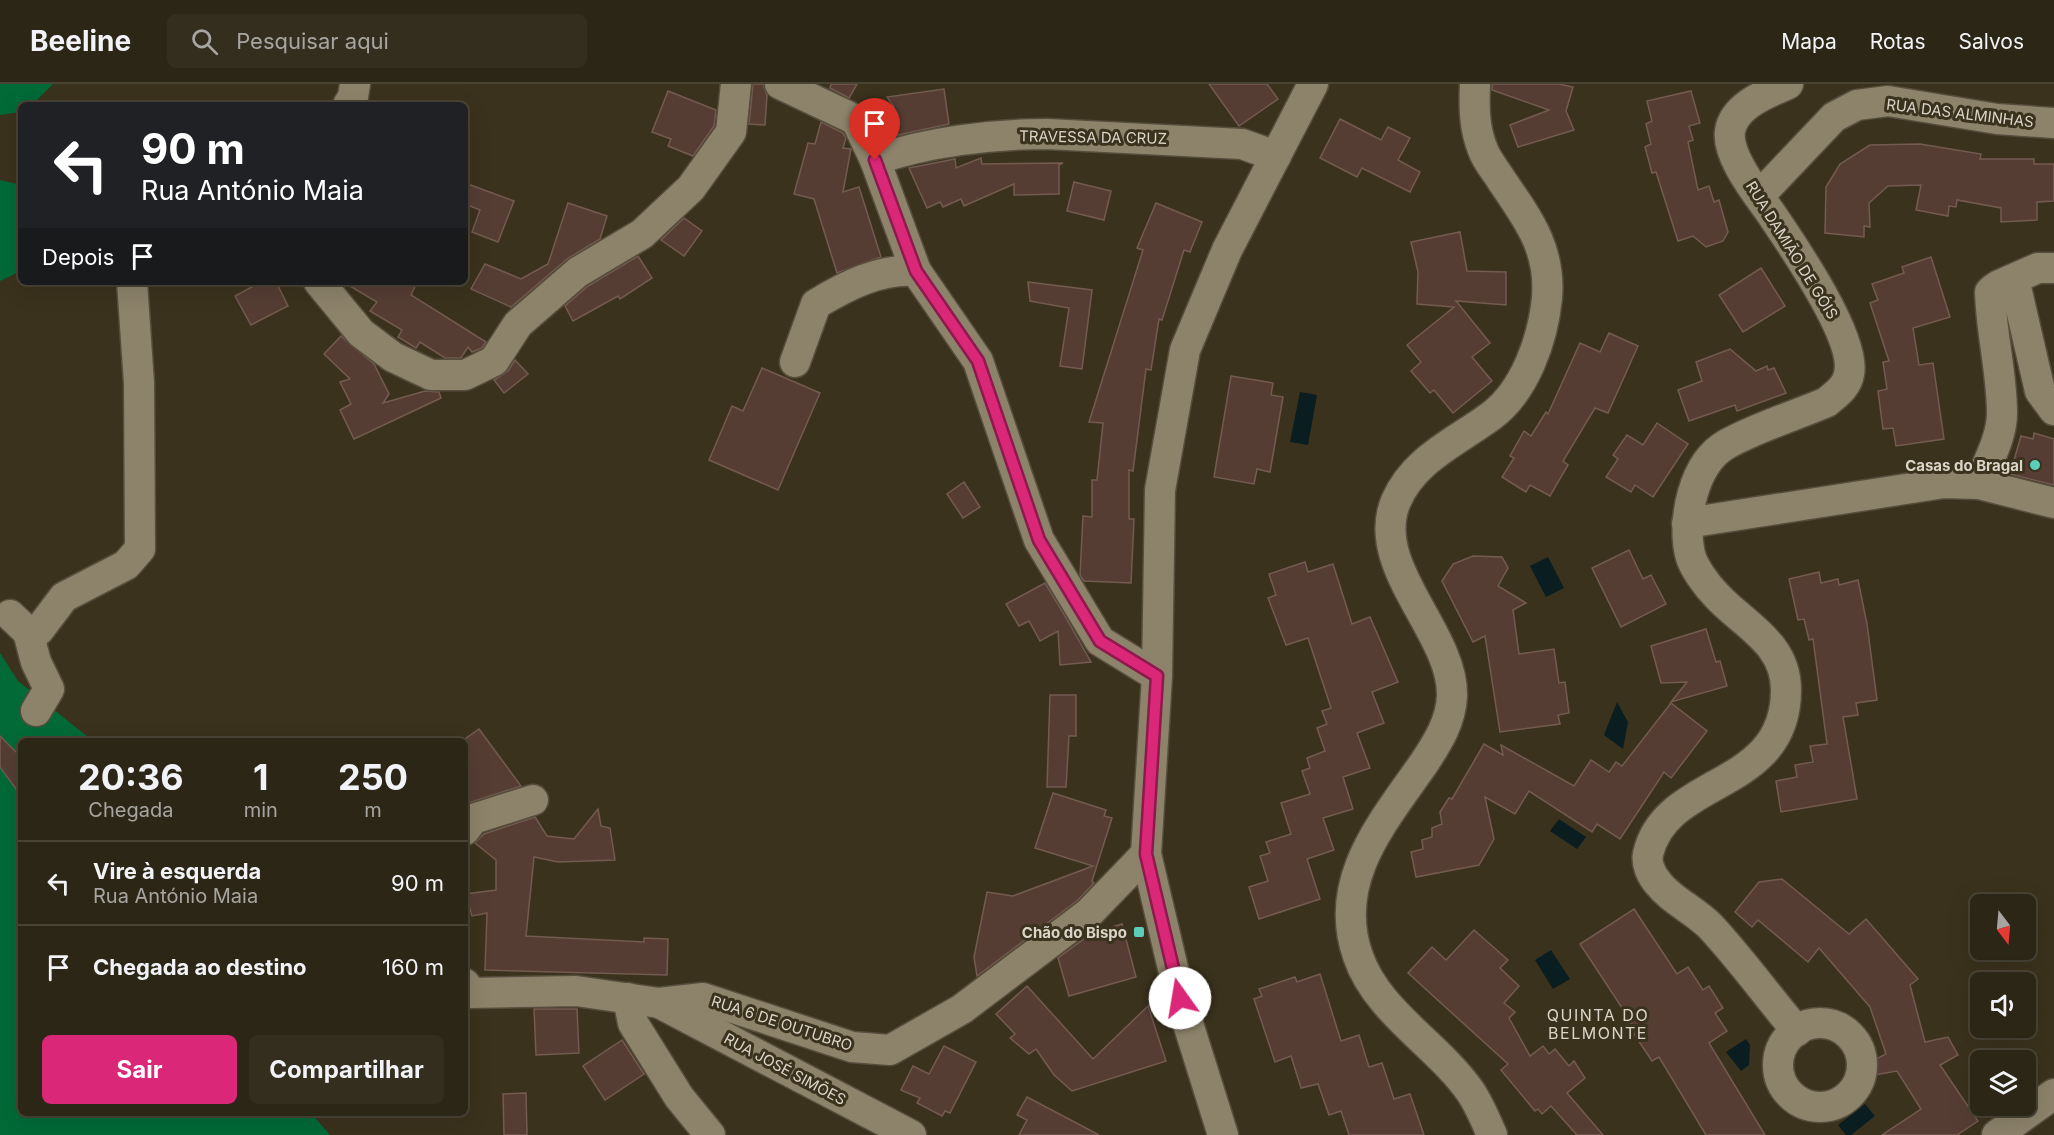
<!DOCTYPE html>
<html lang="pt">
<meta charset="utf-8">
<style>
:root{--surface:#2c2616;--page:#342e1f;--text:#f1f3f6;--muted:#a6a5a1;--line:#484335;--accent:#db2777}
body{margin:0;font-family:Inter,sans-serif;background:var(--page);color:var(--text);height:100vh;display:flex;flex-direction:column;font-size:22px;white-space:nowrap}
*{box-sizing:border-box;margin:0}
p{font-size:20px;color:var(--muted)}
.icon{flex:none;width:33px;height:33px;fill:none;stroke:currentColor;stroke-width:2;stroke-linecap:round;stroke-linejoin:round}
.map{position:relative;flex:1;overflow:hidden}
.panel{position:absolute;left:18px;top:654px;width:450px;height:378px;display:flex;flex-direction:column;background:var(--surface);border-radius:9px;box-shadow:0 6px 24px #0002,0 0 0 2px var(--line)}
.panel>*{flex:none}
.banner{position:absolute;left:18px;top:18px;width:450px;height:183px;border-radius:9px;box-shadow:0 6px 24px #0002,0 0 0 2px var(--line);background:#202124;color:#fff;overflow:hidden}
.needle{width:39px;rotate:164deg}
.buttons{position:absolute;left:1970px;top:810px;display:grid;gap:12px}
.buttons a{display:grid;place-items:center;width:66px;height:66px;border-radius:9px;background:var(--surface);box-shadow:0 6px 24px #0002,0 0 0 2px var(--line);font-size:30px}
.pin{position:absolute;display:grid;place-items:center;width:51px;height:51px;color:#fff;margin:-62px -26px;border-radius:50% 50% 50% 0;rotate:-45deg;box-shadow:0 0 6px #0007}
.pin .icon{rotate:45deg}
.me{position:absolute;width:66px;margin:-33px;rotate:347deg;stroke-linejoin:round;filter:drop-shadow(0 0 4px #0008)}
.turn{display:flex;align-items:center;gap:21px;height:126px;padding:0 24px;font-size:27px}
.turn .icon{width:78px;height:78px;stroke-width:2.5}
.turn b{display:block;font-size:42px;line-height:51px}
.then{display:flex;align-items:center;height:57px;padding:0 24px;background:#0003;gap:12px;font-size:22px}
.eta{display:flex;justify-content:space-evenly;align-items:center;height:102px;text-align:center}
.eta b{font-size:36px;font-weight:700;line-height:42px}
.cta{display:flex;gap:12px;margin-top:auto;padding:12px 24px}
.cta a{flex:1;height:69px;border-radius:9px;background:var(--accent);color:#fff;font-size:24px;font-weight:700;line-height:69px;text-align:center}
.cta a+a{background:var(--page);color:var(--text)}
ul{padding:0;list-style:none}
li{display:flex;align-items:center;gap:18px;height:84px;padding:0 24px;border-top:2px solid var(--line)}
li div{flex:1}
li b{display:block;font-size:22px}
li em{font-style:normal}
header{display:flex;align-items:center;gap:36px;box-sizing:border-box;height:84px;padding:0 30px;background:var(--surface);border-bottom:2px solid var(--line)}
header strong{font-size:28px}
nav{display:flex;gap:33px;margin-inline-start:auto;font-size:21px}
.search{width:420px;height:54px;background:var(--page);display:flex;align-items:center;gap:15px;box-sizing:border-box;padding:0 21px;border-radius:9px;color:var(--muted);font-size:22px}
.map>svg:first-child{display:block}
.green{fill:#016a37}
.water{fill:#0a1d21}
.building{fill:#553d34;stroke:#745b51;stroke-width:1.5}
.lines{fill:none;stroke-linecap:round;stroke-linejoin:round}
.minor-casing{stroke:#564e3c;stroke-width:33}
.minor{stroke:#8d836b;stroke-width:30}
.route-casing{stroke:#8e194d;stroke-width:15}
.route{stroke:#db2777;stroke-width:10}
.poi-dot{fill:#5bcebb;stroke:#3b321d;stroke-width:2}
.labels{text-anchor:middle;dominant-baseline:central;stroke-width:6;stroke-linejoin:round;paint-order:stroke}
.street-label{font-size:15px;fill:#dbd5c9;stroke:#3b321d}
.poi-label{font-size:15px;font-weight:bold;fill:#dbd5c9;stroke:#3b321d;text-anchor:end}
.neighbourhood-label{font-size:16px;letter-spacing:1.5px;fill:#dbd5c9;stroke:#3b321d}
</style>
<header>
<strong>Beeline</strong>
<div class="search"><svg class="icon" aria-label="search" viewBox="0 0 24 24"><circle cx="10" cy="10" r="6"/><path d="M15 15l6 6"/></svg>Pesquisar aqui</div>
<nav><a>Mapa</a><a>Rotas</a><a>Salvos</a></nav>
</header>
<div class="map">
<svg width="2054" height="1051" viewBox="0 0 2054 1051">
<rect width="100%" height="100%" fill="#3b321d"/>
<!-- green -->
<g class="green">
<path d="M0,0H53L32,21H21V28L0,31Z"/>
<path d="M0,96L21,101V187L0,197Z"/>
<path d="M0,569L18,597L93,657H21V1029H311L330,1051H0Z"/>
</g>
<!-- water -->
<g class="water">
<path d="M1300,308L1317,311L1308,361L1290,358Z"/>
<path d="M1548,473L1564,504L1546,513L1530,482Z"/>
<path d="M1617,618L1628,638L1623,665L1604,651Z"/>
<path d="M1559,735L1586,753L1577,765L1550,747Z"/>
<path d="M1551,866L1570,895L1553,905L1535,876Z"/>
<path d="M1746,955L1750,961L1749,981L1741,987L1726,968Z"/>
<path d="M1865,1020L1875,1032L1851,1051H1846L1838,1041Z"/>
</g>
<!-- building -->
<g class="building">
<path d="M753,0H763L767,11L765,41L749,40Z"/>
<path d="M831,0H857L849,14L830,4Z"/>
<path d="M1209,0H1267L1278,15L1239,42Z"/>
<path d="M1492,0H1559L1573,3L1566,27L1574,46L1518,63L1510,41L1549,26L1492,6Z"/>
<path d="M944,5L949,40L894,52L891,28L894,23L887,13Z"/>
<path d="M668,7L716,26L714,42L693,72L668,62L671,55L652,48Z"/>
<path d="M1691,7L1700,39L1689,42L1693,56L1688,58L1698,106L1709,102L1714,118L1719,116L1728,148L1723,157L1706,163L1693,152L1678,157L1656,88L1652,89L1645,63L1651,60L1646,40L1652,37L1647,17Z"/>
<path d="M1340,35L1381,56L1388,43L1410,54L1398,76L1420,88L1410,108L1362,84L1357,93L1320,74Z"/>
<path d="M821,38L843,49L846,54L843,64L851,65L843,108L859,103L881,173L837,189L814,115L794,110L808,59L815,60Z"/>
<path d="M1920,60L1981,70L1980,75H2034V80H2054V117L2037,118V136L2001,138V124L1957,116L1956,123L1949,122L1948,132L1916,126L1921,101L1888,102L1869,119L1870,143L1864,142V153L1825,149L1826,103L1840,80L1870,61Z"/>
<path d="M981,74L982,80L1063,79L1059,81V110L1014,111V100L964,122L961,115L943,123L940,118L927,124L909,84L955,75L956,84Z"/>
<path d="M1074,98L1111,107L1104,136L1067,127Z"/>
<path d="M465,99L514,117L498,158L472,148L480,126L465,120Z"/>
<path d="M568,119L607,132L600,155L567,175L511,223L471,205L485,180L521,195L548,180Z"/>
<path d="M1156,119L1202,138L1190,168L1184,166L1162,236L1159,235L1151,286L1146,285L1133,387L1129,386V435H1134L1131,499L1084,497L1080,491L1083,432L1092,433V396H1097L1103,339L1089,338L1143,166L1137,164Z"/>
<path d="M684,134L702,147L684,172L661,156Z"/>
<path d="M1460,148L1467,187L1506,188V221L1456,217L1490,259L1472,273L1492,297L1453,329L1434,306L1430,309L1411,287L1421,278L1407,261L1454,223L1417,220L1418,188L1411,158Z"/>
<path d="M638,172L652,194L620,215L618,212L573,237L565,222L588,202Z"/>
<path d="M1931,173L1950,233L1913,244L1919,281L1933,279L1944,355L1896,362L1893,344L1883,345L1878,307L1887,305L1883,278L1889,277L1870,219L1878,216L1872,200L1904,189L1902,183Z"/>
<path d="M1761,184L1785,222L1743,248L1719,211Z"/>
<path d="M261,198H276L288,222L251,241L235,212Z"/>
<path d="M343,198H417L411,211L486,258L482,264L472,268L468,263L461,274H445L420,258L416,264L398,253L402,246L370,227L377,218Z"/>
<path d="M1028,198L1092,206L1082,285L1060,282L1069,224L1030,217Z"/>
<path d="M1609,249L1638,262L1608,329L1595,324L1563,377L1568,381L1550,412L1530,401L1526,408L1502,393L1514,374L1510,372L1524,347L1531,352L1546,328L1548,330L1580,259L1600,268Z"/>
<path d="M341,252L374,280L389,310L383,319L425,307L439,308L441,314L354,355L340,326L351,320L340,298L350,295L324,270Z"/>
<path d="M1730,265L1756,287L1767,282L1768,286L1774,284L1786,309L1737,327L1735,321L1689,337L1678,306L1702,297L1696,278Z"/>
<path d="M515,276L528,290L504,309L494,296L508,287Z"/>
<path d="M762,284L820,309L778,406L709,376L732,322L743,327Z"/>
<path d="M1231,292L1273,299L1271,311L1283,313L1270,388L1257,385L1254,400L1214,393Z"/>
<path d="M1657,339L1688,360L1653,413L1635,401L1631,408L1606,393L1618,375L1613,371L1627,351L1643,361Z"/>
<path d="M2034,349L2054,355V401L2010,390L2021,352L2033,355Z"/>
<path d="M964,398L980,423L963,434L947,410Z"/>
<path d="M1629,466L1643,495L1651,491L1666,520L1621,543L1592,484Z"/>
<path d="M1473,472L1502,473L1508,484L1498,502L1526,519L1513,526L1519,570L1554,565L1559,599L1565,598L1569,629L1558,631L1560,640L1500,648L1485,552L1473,558L1442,497L1453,480Z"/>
<path d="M1305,478L1308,488L1333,480L1352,540L1370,533L1398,598L1372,608L1384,639L1357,649L1370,684L1343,693L1353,725L1323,734L1334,766L1307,775L1320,815L1259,835L1249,803L1268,797L1260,772L1270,769L1266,758L1291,750L1281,719L1310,710L1302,687L1310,684L1307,674L1325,667L1317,644L1327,640L1322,627L1331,624L1308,554L1286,561L1268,514L1276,511L1269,490Z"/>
<path d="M1819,488L1821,499L1838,495L1839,501L1858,496L1867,540L1877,616L1856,619L1858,631L1843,633L1857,715L1781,728L1776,697L1797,693L1795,681L1813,678L1810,662L1827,660L1813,555L1809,556L1804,535L1798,536L1789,495Z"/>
<path d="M1045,499L1062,527L1091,578L1060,581L1058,547L1040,557L1029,537L1019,542L1006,520Z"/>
<path d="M1706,545L1716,578L1720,577L1727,602L1671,618L1687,598L1661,599L1651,562Z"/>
<path d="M1050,611H1076V652H1069L1066,703H1047Z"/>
<path d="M1671,619L1707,647L1671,694L1664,688L1620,755L1597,740L1592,748L1529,707L1515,730L1485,713L1494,755L1479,781L1416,793L1411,768L1423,765L1422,756L1432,753V744L1442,740L1440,728L1449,714L1452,715L1484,660L1503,671L1501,661L1574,702L1591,676L1609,688L1616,678L1622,682Z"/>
<path d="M479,645L521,702L465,720V655Z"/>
<path d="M0,652L21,673V712L0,683Z"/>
<path d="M1053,709L1106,726L1104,732L1112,734L1092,797L1094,799L1078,816L977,892L974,873L987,808L1013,812L1093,782L1035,764Z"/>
<path d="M598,725L601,742L610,744L615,776L558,778L534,773L526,852L644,858V854L668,855L667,891L485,886L487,829L472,832L466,810L496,806V776L475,759L484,750L535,733L547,752L574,755Z"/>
<path d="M1782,795L1849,850L1866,835L1918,895L1910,901L1925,958L1948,953L1958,971L1940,981L1978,1037L1957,1051H1882L1921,1025L1897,987L1846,996L1844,992L1886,970L1870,923L1819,864L1808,878L1758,836L1752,843L1735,828L1759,798Z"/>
<path d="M1634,825L1677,890L1688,883L1703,906L1709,902L1723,924L1715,929L1727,947L1709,959L1765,1051H1706L1659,973L1652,977L1628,941L1632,939L1580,860Z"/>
<path d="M1122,840L1136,893L1069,912L1058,874L1092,849Z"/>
<path d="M1474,846L1508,876L1500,884L1519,902L1504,919L1515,928L1509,934L1530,972L1543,962L1549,970L1555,965L1569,982L1574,977L1585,994L1567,1009L1603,1051H1577L1551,1022L1542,1030L1538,1025L1535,1027L1501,986L1508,980L1408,889L1432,863L1446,876Z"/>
<path d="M1320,890L1341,957L1359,951L1369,983L1382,979L1394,1015L1410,1010L1424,1051H1349L1341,1027L1329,1031L1318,1000L1301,1004L1291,972L1275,978L1254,915L1262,912L1259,905L1295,893L1297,898Z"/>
<path d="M1027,902L1093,975L1148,922L1166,977L1072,1007L1054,991L1036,965L1029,970L1010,954L1015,950L996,930Z"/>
<path d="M534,925H577L579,969L536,971Z"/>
<path d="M622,956L644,990L605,1016L583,982Z"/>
<path d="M944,962L976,978L950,1029L945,1027L942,1032L917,1019L920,1014L901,1006L913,982L929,990Z"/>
<path d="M526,1009L527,1051H504L503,1010Z"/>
<path d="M1027,1013L1099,1051H1019L1027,1036L1017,1031Z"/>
</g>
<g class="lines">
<!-- minor casing -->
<g class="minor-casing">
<g id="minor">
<path d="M780,0L856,36L875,76L916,187L978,277L1039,456L1100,557L1157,592"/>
<path d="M1475,0C1474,23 1474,44 1483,66C1487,77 1496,87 1502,97C1528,135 1551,165 1547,214C1543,255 1525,307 1491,332C1456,358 1414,375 1396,417C1368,482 1454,549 1452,612C1451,637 1438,658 1424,679C1384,737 1331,796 1358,872C1377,928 1437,960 1470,1007C1479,1020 1486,1037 1492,1051"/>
<path d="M1788,0C1768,9 1734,21 1730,47C1726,72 1759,112 1772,131C1793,162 1857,255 1849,290C1847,303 1836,310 1827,318C1794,332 1758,343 1727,360C1693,379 1682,436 1690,470C1693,483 1707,502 1717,512C1745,542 1786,559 1786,606C1786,708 1666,691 1648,770C1646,779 1651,791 1658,799C1671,816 1694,826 1710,842C1741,875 1767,912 1797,947"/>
<path d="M348,21L353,13L355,0"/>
<path d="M875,76C926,58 993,50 1047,50L1242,60L1276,72"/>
<path d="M1759,112L1834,33L1857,21L1888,17L1997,35L2054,39"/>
<path d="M319,198L361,249L393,273L431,291H465L494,277L518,240L578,188L642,150L691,104L731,48L736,0"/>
<path d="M2006,198L2038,184H2054"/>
<path d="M795,278L816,220C846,202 880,184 916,187"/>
<path d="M1979,400C1988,378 2002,353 2002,329C2002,289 1991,248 1990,208C1998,200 2004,198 2015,199L2040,307L2054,326"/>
<path d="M1687,439L1944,399L1979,400L2054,419"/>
<path d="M10,531L28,548L39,546L64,513L126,481L140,465L139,299L132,198"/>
<path d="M28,548L36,578L49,605L36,627"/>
<path d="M465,746L473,735L533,716"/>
<path d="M465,900L471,909L576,907L659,919L703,914L852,963L890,966L962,925L1089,829L1146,770"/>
<path d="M628,914L633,939L679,1013L710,1051"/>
<path d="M659,919L911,1051"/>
<circle cx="1820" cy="981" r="42"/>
<path d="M1223,1051L1180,914L1146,770L1157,592L1160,406L1185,266L1227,166L1313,0"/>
<path d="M1997,1051L2054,1010"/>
</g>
</g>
<!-- minor -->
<use href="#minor" class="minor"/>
</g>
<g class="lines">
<!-- route casing -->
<g class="route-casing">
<path id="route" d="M875,76L916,187L978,277L1039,456L1100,557L1157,592L1146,770L1180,914"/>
</g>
<!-- route -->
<use href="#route" class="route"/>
</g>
<!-- markers -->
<g class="poi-dot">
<circle cx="2035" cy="381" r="6"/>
<rect x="1133" y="842" width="12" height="12" rx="3"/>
</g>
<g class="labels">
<!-- street labels -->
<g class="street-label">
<text transform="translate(1960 29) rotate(7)">RUA DAS ALMINHAS</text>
<text transform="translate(1093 53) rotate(1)">TRAVESSA DA CRUZ</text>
<text transform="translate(1792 166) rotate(58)">RUA DAMIÃO DE GÓIS</text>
<text transform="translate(782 939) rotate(18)">RUA 6 DE OUTUBRO</text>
<text transform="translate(785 985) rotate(28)">RUA JOSÉ SIMÕES</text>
</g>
<!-- poi labels -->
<g class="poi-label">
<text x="2023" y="381">Casas do Bragal</text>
<text x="1127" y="848">Chão do Bispo</text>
</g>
<!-- neighbourhood labels -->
<g class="neighbourhood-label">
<text x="1598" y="931">QUINTA DO<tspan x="1598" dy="18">BELMONTE</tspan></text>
</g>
</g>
</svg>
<div class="buttons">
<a><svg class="needle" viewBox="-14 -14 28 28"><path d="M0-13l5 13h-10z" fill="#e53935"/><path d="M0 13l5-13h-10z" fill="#a6a5a1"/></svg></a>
<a><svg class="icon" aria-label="sound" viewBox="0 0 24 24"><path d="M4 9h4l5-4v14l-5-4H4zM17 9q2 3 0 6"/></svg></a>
<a><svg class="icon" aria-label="layers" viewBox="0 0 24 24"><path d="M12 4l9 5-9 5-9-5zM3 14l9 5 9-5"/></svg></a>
</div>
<div class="pin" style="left:875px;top:76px;background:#d93025"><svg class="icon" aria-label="arrive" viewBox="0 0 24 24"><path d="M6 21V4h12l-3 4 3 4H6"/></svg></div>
<svg class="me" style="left:1180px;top:914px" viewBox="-20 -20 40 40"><circle r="19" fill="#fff"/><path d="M0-13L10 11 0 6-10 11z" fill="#db2777"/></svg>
<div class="banner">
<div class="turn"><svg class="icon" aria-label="left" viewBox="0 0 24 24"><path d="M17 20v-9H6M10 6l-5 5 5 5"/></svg><div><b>90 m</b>Rua António Maia</div></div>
<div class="then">Depois<svg class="icon" aria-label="arrive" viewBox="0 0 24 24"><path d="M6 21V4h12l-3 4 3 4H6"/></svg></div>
</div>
<section class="panel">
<div class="eta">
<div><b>20:36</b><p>Chegada</p></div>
<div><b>1</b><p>min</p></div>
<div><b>250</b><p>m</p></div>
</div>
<ul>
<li><svg class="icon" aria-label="left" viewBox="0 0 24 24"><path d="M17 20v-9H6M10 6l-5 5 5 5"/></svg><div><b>Vire à esquerda</b><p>Rua António Maia</p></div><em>90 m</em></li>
<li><svg class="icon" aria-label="arrive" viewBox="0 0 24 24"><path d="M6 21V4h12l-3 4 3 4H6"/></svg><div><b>Chegada ao destino</b></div><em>160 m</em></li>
</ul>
<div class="cta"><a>Sair</a><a>Compartilhar</a></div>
</section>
</div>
